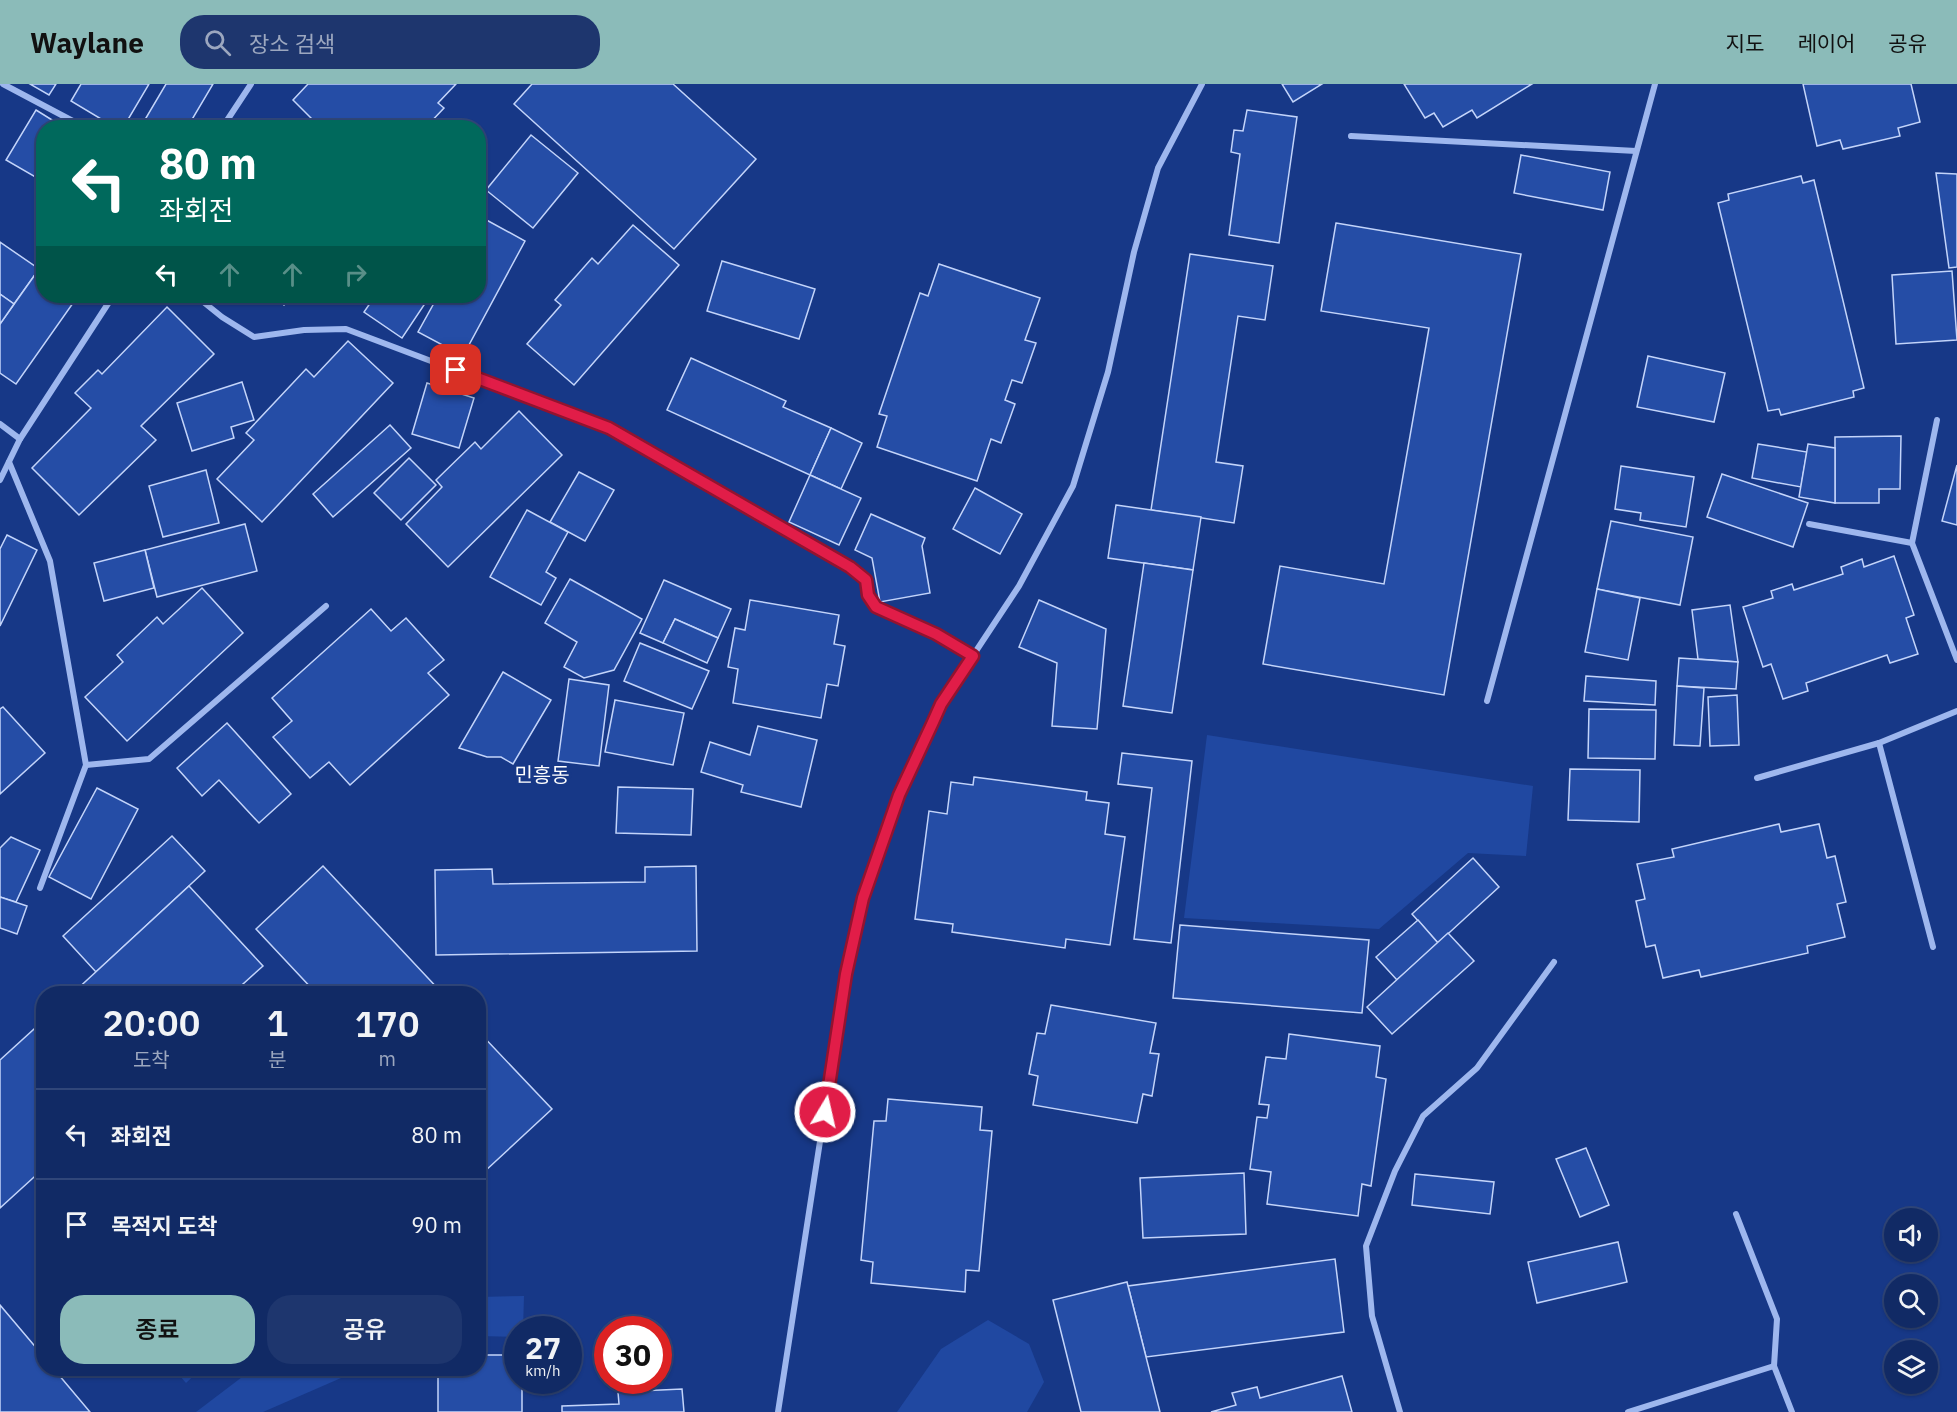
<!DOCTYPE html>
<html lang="ko">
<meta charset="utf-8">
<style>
:root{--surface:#112a65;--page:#1e366e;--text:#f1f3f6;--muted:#9ca7bf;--line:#304679;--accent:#8bbbb9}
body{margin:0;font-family:"IBM Plex Sans","Noto Sans KR",sans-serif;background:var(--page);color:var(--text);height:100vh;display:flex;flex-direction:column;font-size:22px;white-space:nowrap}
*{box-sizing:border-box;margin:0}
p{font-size:20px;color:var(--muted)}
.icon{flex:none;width:33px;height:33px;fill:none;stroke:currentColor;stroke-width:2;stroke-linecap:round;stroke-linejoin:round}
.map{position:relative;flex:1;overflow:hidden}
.side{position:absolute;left:36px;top:902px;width:450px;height:390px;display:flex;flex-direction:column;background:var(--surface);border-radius:24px;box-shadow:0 2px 4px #0004,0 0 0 2px var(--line)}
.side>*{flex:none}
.top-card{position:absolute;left:36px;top:36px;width:450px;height:183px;border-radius:24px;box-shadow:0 2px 4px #0004,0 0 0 2px var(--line);background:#00695c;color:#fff;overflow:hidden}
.tools{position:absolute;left:1884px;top:1124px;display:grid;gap:12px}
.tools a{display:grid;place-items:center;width:54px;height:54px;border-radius:50%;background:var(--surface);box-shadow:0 2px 4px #0004,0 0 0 2px var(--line);font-size:30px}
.speed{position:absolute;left:504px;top:1232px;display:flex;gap:12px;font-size:30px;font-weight:700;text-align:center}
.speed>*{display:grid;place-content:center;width:78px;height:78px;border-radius:50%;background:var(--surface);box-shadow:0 2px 4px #0004,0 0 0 2px var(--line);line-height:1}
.speed small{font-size:15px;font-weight:400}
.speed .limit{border:9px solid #d22;background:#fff;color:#111}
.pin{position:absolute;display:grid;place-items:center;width:51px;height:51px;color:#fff;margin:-26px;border-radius:12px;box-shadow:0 3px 9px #0006}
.me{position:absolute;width:66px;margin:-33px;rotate:9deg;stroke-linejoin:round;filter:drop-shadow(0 0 4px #0008)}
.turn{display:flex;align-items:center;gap:21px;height:126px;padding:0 24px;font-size:27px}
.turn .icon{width:78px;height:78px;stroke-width:2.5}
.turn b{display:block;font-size:42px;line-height:51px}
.lanes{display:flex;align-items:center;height:57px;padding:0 24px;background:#0003;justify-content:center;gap:30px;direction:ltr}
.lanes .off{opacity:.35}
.eta{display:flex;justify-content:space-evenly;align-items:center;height:102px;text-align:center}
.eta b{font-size:36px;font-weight:600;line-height:42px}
.primary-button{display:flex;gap:12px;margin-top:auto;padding:12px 24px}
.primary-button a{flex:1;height:69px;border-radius:24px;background:var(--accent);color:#111;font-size:24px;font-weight:600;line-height:69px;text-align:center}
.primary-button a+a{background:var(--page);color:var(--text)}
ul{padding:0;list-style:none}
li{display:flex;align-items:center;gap:18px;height:90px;padding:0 24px;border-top:2px solid var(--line)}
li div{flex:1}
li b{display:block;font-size:22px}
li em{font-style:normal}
header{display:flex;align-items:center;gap:36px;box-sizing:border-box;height:84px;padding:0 30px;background:var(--accent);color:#111}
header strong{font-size:28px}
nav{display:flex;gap:33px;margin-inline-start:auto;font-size:21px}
.search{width:420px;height:54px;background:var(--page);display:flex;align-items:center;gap:15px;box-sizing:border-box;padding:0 21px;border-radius:24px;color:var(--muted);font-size:22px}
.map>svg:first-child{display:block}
.green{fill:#2048a1}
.building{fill:#254da6;stroke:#c3d4fa;stroke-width:1.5}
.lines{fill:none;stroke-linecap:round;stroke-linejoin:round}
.street{stroke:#9eb7ee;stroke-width:6}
.route-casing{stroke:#92132f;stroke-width:15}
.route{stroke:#e11d48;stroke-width:10}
.labels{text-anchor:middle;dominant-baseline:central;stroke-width:6;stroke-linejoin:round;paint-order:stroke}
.quarter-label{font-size:20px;fill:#fff;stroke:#173887}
</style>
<header>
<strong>Waylane</strong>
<div class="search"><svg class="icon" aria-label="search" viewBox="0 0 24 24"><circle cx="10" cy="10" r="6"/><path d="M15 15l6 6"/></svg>장소 검색</div>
<nav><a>지도</a><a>레이어</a><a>공유</a></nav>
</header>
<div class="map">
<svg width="1957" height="1328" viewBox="0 0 1957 1328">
<rect width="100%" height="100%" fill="#173887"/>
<!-- green -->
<g class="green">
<path d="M1207,651L1533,702L1526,772L1468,769L1379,845L1184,834Z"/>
<path d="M524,1212L523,1245H518L517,1253L479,1252V1213Z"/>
<path d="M988,1236L1029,1260L1044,1298L1027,1328H897L941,1265Z"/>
<path d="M173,1284H202L186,1299Z"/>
<path d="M254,1284H364L263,1328H196Z"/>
</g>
<!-- building -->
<g class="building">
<path d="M30,0H56L49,11Z"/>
<path d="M81,0H149L123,44H116L71,17Z"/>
<path d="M166,0H213L187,44H140Z"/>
<path d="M308,0H456L438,19L444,24L425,44H321L293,16Z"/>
<path d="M532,0H673L756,75L674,165L514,20Z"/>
<path d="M1282,0H1322L1293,18Z"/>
<path d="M1404,0H1532L1477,34L1472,26L1443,43L1434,29L1425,34Z"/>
<path d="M1803,0H1911L1920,38L1898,44L1900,52L1843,65L1840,56L1817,62Z"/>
<path d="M36,26L65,44H44V98L6,76Z"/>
<path d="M1247,26L1297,33L1279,159L1229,151L1240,70L1231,68L1234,46L1243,47Z"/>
<path d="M531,51L578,89L533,144L486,106Z"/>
<path d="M1521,71L1610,88L1603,126L1514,109Z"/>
<path d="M1936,89L1957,90V183L1949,184Z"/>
<path d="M1801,92L1803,99L1814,96L1864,304L1853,307L1854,313L1781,331L1779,325L1768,327L1718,119L1729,116L1728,110Z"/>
<path d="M481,133L525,157L463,272L418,248L438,212H478V137Z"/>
<path d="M1336,139L1521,170L1444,611L1263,580L1280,482L1384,500L1429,244L1321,227Z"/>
<path d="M633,141L679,181L574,301L527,260L561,221L555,216L592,174L598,180Z"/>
<path d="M0,158L39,185L14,220L0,210Z"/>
<path d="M1190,170L1273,182L1265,236L1238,232L1216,378L1243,382L1234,439L1151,426Z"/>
<path d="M722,177L815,205L799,255L707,227Z"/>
<path d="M44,178V212H78L16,300L0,289V240Z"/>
<path d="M939,180L1040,214L1025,256L1036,259L1022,299L1012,296L1005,316L1015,320L1001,359L991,355L977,397L877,363L887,332L879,330L920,209L928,212Z"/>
<path d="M1952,187L1957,256L1896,260L1892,191Z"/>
<path d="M0,210L14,220L0,240Z"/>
<path d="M274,212H294L284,221Z"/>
<path d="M375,212H430L402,254L364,228Z"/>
<path d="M167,223L214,270L141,342L156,356L79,431L32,384L91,324L75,309L98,286L102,290Z"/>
<path d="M348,257L393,299L262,438L217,395L254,356L246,349L306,285L314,293Z"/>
<path d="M1648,272L1725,289L1714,338L1637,323Z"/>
<path d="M691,274L786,317L783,323L831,344L810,391L667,326Z"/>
<path d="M242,298L254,336L231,343L234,354L192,367L177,319Z"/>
<path d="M427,299L474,314L459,364L412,350Z"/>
<path d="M519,327L562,371L448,483L406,440L442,403L436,396L475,358L481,365Z"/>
<path d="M390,341L411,364L333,433L313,410Z"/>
<path d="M831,344L862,359L841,405L810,391Z"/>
<path d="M1901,352L1900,405H1879V419H1835V353Z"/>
<path d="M1758,360L1807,368L1801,403L1752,394Z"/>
<path d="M1808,360L1835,364V419L1799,413Z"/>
<path d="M409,374L436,401L401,436L374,409Z"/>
<path d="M1957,381V441L1942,437Z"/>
<path d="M1621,382L1694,393L1686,443L1640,436L1641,429L1615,425Z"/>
<path d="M206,386L219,439L163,453L149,402Z"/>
<path d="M579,388L614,406L585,457L550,438Z"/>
<path d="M1722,390L1808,419L1793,463L1707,433Z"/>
<path d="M810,391L861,414L839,461L789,438Z"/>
<path d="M975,404L1022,430L1000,470L953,445Z"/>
<path d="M1116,421L1201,433L1193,486L1108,474Z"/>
<path d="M527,426L568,448L546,488L556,494L541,521L490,493Z"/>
<path d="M871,430L925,454L922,462L930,509L880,518L872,474L855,466Z"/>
<path d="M1611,437L1693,453L1680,521L1597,505Z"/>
<path d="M245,440L257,487L157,513L145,466Z"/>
<path d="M7,451L37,466L0,542V465Z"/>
<path d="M145,466L154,504L104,517L94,479Z"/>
<path d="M1894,472L1914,531L1906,534L1918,570L1890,579L1887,571L1806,599L1808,607L1783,615L1771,580L1763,583L1743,523L1773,514L1771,507L1792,500L1794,506L1843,490L1841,483L1862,475L1864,483Z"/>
<path d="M1144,479L1193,486L1172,629L1123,622Z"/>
<path d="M570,495L642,535L614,586L584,594L564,583L577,558L545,539Z"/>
<path d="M664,496L731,525L718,554L675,535L663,559L640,549Z"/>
<path d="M202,504L243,549L127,657L85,613L123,578L117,571L157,533L163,540Z"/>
<path d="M1597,505L1640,514L1628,576L1585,568Z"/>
<path d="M750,516L839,531L834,560L845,562L838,602L827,600L821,634L733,619L738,585L728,583L735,544L745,546Z"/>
<path d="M1039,516L1106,545L1097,645L1052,642L1057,579L1019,563Z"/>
<path d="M1730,521L1738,578L1698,575L1692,526Z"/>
<path d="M371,525L391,547L406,534L444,576L428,589L449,611L350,701L329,678L310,694L273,653L292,637L272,614Z"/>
<path d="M675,535L718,554L707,579L663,559Z"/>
<path d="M640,559L709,587L692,625L624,597Z"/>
<path d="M1679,574L1738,578L1736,605L1677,602Z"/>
<path d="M503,588L551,616L513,680L501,673H487L459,664Z"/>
<path d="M1586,592L1656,597L1655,621L1584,617Z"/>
<path d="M569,595L609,601L599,682L558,677Z"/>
<path d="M1677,602L1704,604L1700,662L1674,661Z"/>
<path d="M1737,611L1739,661L1710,662L1708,613Z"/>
<path d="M615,616L684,629L673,681L605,668Z"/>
<path d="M3,623L45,669L0,710V625Z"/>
<path d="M1589,625L1656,626L1655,675L1588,674Z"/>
<path d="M227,639L291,710L259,739L219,696L202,712L177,684Z"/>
<path d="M758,642L817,656L801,723L741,708L743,701L701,688L710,658L750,671Z"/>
<path d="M1122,669L1192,677L1171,859L1134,855L1152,704L1118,700Z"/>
<path d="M1570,685L1640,686L1639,738L1568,736Z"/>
<path d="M974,693L1087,708L1086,716L1109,719L1105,750L1125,753L1110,861L1066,855L1065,864L952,848L953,840L915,835L929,727L947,730L951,698L973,701Z"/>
<path d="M618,703L693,705L691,751L616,749Z"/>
<path d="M97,704L138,725L91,815L49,793Z"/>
<path d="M1779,740L1781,748L1819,740L1827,774L1835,772L1846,818L1837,820L1845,853L1807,862L1808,869L1701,893L1699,886L1663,894L1655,861L1646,863L1636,817L1645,815L1637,780L1674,773L1672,765Z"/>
<path d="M172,752L205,787L96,888L63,852Z"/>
<path d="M11,753L40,766L16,818L0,813V764Z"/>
<path d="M1473,774L1499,803L1438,859L1412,830Z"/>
<path d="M323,782L442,909H316L256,845Z"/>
<path d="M696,782L697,867L436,871L435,786L492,785L493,800L645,798V783Z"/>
<path d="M189,802L263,882L233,909H73Z"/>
<path d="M0,813L27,822L17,850L0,844Z"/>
<path d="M1418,836L1438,859L1397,896L1376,873Z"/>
<path d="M1180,841L1369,856L1362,929L1173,914Z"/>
<path d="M1448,849L1474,877L1392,950L1367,923Z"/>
<path d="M1051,921L1156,939L1150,969L1159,970L1152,1012L1143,1010L1137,1039L1033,1021L1038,992L1029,990L1037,949L1045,950Z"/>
<path d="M44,936V1084L0,1124V976Z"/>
<path d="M478,947L552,1025L484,1088L478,1082Z"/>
<path d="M1289,950L1380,962L1376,993L1386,995L1371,1102L1362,1100L1358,1132L1267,1120L1271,1088L1250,1085L1257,1033L1267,1034L1269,1021L1259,1020L1266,973L1286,975Z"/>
<path d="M888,1015L982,1023L980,1046L992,1047L979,1187L966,1186L965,1208L871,1199L873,1178L861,1176L874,1037H886Z"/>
<path d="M1586,1064L1609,1121L1580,1133L1556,1075Z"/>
<path d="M1244,1089L1246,1150L1143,1154L1140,1094Z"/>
<path d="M1415,1090L1494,1098L1490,1130L1412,1121Z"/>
<path d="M1618,1158L1627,1198L1537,1219L1528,1178Z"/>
<path d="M1335,1175L1344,1248L1146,1273L1128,1202Z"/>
<path d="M1127,1198L1160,1328H1081L1053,1216Z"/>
<path d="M0,1221L44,1273V1284H53L90,1328H0Z"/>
<path d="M478,1271H518V1296H522V1328H438V1284H478Z"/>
<path d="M1342,1292L1352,1328H1211L1236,1321L1232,1309L1257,1303L1260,1314Z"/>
<path d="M682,1305L684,1328H562V1322L619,1320L618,1308Z"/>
</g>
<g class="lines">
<!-- street -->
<g class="street">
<path d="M3,0L86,44"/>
<path d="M222,44L251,0"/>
<path d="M1351,52L1636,67"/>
<path d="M196,212L222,233L254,253L304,246L346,245L609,344L850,483L866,496L868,511L876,523L936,550L973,572"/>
<path d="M0,340L20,355"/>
<path d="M9,378L50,477L86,681L40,804"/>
<path d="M0,396L20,355L113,212"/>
<path d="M1809,440L1912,459L1957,576"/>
<path d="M1912,459L1937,336"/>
<path d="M1487,617L1655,0"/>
<path d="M1879,659L1933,863"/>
<path d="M86,681L149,675L326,522"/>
<path d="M1757,694L1879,659L1957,627"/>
<path d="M1736,1130L1777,1235L1774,1282"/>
<path d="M778,1328L846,890L863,814L899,711L941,620L1019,502L1073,402L1108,288L1134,168L1158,84L1202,0"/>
<path d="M1400,1328L1372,1232L1366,1162L1395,1087L1423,1032L1477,984L1554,878"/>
<path d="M1628,1328L1774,1282L1792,1328"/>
</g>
</g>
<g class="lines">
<!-- route casing -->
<g class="route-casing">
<path id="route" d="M456,286L609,344L850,483L866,496L868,511L876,523L936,550L973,572L941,620L933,638L899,711L863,814L846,890L825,1028"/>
</g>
<!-- route -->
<use href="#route" class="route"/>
</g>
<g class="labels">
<!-- quarter labels -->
<g class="quarter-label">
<text x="542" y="690">민흥동</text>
</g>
</g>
</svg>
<div class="tools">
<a><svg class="icon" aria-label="sound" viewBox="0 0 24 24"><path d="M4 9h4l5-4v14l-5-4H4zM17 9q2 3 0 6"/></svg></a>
<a><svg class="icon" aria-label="search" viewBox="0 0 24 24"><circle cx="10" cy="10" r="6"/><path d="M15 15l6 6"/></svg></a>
<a><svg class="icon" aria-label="layers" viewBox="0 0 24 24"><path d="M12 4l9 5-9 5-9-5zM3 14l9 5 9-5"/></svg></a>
</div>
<div class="speed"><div>27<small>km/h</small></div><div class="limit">30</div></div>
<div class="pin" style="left:456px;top:286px;background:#d93025"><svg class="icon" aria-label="arrive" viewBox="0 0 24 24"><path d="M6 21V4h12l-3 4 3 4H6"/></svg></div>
<svg class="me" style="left:825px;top:1028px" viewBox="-20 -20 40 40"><circle r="17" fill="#e11d48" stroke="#fff" stroke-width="3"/><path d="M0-11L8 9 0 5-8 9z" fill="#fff"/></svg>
<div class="top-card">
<div class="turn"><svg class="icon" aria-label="left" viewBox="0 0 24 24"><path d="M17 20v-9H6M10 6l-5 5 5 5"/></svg><div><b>80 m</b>좌회전</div></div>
<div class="lanes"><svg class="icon" aria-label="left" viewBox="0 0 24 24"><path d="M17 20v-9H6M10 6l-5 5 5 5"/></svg><svg class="icon off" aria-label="ahead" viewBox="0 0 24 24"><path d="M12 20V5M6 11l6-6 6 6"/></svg><svg class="icon off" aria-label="ahead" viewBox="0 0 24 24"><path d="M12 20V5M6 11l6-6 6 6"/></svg><svg class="icon off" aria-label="right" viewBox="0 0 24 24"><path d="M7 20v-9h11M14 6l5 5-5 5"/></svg></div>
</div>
<section class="side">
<div class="eta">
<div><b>20:00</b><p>도착</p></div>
<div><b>1</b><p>분</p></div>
<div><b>170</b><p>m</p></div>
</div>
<ul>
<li><svg class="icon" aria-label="left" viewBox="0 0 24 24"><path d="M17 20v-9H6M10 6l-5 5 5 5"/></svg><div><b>좌회전</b></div><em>80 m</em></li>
<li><svg class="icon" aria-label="arrive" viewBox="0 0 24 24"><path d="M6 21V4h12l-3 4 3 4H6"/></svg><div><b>목적지 도착</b></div><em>90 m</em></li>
</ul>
<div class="primary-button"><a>종료</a><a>공유</a></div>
</section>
</div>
